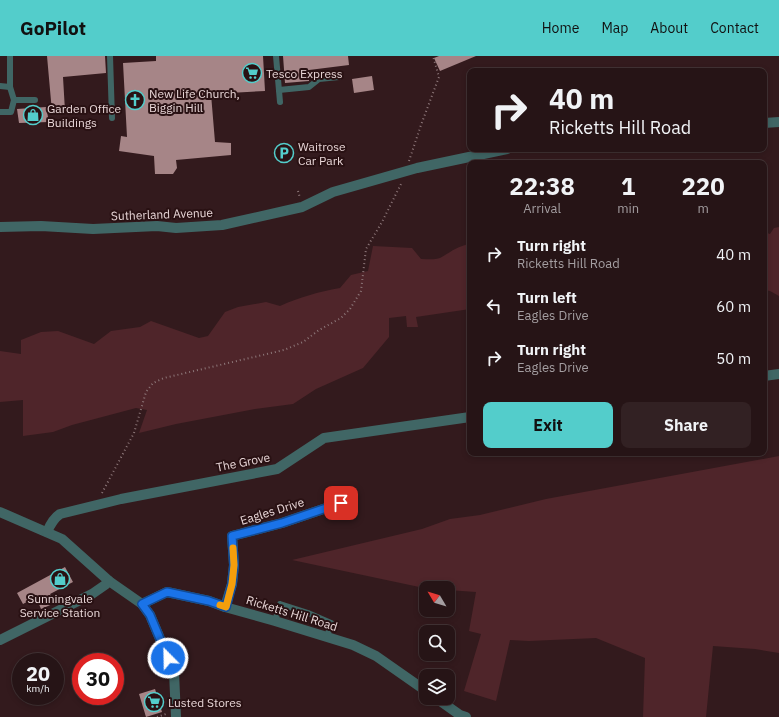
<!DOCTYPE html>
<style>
:root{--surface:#261416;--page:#322123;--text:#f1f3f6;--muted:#a49ea1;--line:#423335;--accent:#53cdcb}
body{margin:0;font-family:"IBM Plex Sans",sans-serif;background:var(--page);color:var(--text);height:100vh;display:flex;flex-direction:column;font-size:15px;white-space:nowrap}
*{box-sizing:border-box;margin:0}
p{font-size:13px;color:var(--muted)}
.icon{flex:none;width:22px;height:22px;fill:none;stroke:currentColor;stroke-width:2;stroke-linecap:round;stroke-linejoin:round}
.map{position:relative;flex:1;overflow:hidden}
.sheet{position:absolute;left:467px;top:104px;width:300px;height:296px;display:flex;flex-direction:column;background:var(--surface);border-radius:8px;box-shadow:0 2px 6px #0003,0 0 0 1px var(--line)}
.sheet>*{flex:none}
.banner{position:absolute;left:467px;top:12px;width:300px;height:84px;border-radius:8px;box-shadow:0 2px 6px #0003,0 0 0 1px var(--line);background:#261416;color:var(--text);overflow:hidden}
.needle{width:26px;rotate:308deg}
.buttons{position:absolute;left:419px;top:525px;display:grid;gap:8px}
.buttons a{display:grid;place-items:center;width:36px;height:36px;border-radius:8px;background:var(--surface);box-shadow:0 2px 6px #0003,0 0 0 1px var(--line);font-size:20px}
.speed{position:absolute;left:12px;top:597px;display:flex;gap:8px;font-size:20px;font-weight:700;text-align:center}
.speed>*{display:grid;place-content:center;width:52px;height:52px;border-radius:50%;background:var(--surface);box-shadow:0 2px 6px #0003,0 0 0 1px var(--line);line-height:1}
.speed small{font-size:10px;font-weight:400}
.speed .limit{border:6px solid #d22;background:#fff;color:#111}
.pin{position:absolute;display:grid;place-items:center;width:34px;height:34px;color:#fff;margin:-17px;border-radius:8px;box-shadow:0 2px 6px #0006}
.me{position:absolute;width:44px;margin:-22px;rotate:337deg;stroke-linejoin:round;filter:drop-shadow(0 0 3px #0008)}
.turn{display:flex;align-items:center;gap:14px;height:84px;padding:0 16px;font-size:18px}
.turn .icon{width:52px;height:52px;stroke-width:2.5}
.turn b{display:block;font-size:28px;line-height:34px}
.eta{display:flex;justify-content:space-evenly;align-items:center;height:68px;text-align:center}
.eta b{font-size:24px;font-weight:800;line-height:28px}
.action{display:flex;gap:8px;margin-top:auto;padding:8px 16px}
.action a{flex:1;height:46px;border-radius:8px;background:var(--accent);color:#111;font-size:16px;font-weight:800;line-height:46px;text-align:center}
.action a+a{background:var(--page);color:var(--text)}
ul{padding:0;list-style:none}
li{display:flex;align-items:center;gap:12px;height:52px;padding:0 16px}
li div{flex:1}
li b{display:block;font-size:15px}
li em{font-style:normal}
header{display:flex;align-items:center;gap:24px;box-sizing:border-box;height:56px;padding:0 20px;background:var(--accent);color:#111}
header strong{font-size:19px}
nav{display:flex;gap:22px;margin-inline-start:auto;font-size:14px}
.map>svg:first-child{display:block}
.green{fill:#4f252a}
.building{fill:#a68587}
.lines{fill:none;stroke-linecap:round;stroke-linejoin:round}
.path{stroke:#8d7779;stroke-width:2;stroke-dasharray:1 3;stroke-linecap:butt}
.lane{stroke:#406665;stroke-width:6}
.street{stroke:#406665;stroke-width:10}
.route-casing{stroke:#114b97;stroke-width:10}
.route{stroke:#1a73e8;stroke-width:7}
.slow{stroke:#f59e0b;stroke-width:7}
.labels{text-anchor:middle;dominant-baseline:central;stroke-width:4;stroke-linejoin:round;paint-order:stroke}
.poi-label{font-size:12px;fill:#e8d6d7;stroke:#291113;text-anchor:start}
.street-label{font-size:12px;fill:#e8d6d7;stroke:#291113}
</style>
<header>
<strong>GoPilot</strong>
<nav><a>Home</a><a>Map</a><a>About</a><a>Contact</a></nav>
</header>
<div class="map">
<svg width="779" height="661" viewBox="0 0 779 661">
<rect width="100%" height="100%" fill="#331a1d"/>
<!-- green -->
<g class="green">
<path d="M779,171V240L770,235L764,234V176L770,178L774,172Z"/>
<path d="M470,188V253L416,261L418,271H407L406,260L389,262V281L363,312L316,333L293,348L255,353L176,368L139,377L147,354L136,352L72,369L53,376L23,380V344L0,346V295L21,298V284L41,276L58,275L94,288L111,275L140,271L151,265L199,282L208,280L225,256L238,251L266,246L280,250C300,241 318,236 340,232L351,219L368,215L373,190L412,192L421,203C427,203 435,204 440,202C451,196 457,190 470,188Z"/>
<path d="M779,400V597L755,593L713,590L706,661H643L645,602L596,582L529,585L510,584L496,645L464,635L481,578L469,575L476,536L448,534V532H424L292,504L422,473L450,463L480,459L546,443Z"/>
</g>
<!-- building -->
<g class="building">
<path d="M47,0H105L106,17L63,21L65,55L52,56Z"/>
<path d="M156,0H263L265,35L211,38L215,86L231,87V99L176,104L177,112L173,118H155L154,100L119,95L121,80L127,81L123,7L156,5Z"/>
<path d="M283,0H348L349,9L309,14V25L285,27Z"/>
<path d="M439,0H476L440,15L434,2Z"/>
<path d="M372,20L374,34L354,37L352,23Z"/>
<path d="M46,51L49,66L19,67L17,53Z"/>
<path d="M65,511L73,526L50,538L55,547L41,553L36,541L23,548L17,537Z"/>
<path d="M155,633L162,656L146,661L139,638Z"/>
</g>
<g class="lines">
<!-- path -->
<g class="path">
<path d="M409,105L421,69L439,21L433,0"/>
<path d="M298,135L300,142"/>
<path d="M102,437L134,377L146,336L153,327L164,322L284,294L303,286L319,274L341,262L350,253L361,235L366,193L382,166L402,126"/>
<path d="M157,661L166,658"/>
</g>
<!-- lane -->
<g class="lane">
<path d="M110,0L112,62"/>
<path d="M276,0L280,46"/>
<path d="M0,30L10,31"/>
<path d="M279,34L309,31L319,23L339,21"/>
<path d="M14,44H35"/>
<path d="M0,56H11L14,44L10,31V0"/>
<path d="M275,565L280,548L308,557L331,567L327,581"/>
</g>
<!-- street -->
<g class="street">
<path d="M764,67L779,66"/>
<path d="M0,171L41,170L93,173L157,170L176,172L222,169L302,151L333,136L417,112L507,93"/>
<path d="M764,320L779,318"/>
<path d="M0,456L62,483L109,525L142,548L150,559L174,616L176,661"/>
<path d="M47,476C50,469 54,462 60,458L121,443L277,413L324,382L470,361"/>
<path d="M142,548L167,536L209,545L225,551L275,565L353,589L376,600L426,635"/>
<path d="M225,551L232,528L234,509L232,480L282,467L341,447"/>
<path d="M0,584L92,538L105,529L109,525"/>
<path d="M436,642L460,659L466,661"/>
</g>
</g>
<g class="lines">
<!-- route casing -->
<g class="route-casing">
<path id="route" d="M168,602L150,559L142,548L167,536L209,545L226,551L232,528L234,509L232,480L282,467L341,447"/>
</g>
<!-- route -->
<use href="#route" class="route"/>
<!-- slow -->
<path class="slow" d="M220,549L226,551L232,528L233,519L234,509L233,492"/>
</g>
<!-- icons -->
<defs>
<g id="supermarket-ring" transform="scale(1)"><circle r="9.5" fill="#291113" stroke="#53cdcb" stroke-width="1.5"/><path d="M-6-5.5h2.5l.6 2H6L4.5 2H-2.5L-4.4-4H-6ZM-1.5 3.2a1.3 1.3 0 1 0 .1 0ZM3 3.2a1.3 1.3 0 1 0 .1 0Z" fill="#53cdcb"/></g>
<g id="church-ring" transform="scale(1)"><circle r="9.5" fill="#291113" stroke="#53cdcb" stroke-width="1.5"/><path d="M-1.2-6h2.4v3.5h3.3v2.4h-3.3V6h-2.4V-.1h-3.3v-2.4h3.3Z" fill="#53cdcb"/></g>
<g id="shop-ring" transform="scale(1)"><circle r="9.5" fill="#291113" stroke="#53cdcb" stroke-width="1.5"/><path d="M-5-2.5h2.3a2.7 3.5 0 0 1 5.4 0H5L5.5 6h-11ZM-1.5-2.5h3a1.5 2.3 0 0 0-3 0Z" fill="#53cdcb"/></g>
<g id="parking-ring" transform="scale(1)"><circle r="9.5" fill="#291113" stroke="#53cdcb" stroke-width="1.5"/><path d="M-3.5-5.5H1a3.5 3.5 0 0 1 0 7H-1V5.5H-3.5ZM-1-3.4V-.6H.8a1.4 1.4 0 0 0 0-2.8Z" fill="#53cdcb"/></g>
</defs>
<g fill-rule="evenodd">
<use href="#supermarket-ring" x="252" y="17"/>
<use href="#church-ring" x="135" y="44"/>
<use href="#shop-ring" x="33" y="59"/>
<use href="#parking-ring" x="284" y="97"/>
<use href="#shop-ring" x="60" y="523"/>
<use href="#supermarket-ring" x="154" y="646"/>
</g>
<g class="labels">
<!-- poi labels -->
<g class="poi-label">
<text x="266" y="17">Tesco Express</text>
<text x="149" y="37">New Life Church,<tspan x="149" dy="14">Biggin Hill</tspan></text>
<text x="47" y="52">Garden Office<tspan x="47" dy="14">Buildings</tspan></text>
<text x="298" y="90">Waitrose<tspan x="298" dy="14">Car Park</tspan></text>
<text x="60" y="542" text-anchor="middle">Sunningvale<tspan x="60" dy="14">Service Station</tspan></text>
<text x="168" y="646">Lusted Stores</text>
</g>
<!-- street labels -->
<g class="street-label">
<text transform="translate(162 158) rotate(-2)">Sutherland Avenue</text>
<text transform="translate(243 406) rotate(-11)">The Grove</text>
<text transform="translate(272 455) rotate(-17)">Eagles Drive</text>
<text transform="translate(292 557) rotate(17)">Ricketts Hill Road</text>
</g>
</g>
</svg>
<div class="buttons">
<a><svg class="needle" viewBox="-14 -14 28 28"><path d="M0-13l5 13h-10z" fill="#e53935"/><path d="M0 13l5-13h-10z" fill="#a49ea1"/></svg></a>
<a><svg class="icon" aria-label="search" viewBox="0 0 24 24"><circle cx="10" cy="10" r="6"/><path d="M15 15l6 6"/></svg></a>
<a><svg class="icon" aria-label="layers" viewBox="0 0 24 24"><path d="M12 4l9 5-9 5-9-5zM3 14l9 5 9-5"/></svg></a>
</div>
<div class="speed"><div>20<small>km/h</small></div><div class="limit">30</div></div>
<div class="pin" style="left:341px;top:447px;background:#d93025"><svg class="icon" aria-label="arrive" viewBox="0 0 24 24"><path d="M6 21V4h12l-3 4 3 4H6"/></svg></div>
<svg class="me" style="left:168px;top:602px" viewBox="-20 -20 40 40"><circle r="17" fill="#1a73e8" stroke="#fff" stroke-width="3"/><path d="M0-11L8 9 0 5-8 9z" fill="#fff"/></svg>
<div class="banner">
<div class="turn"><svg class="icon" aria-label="right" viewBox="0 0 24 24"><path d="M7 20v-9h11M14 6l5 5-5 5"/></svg><div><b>40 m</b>Ricketts Hill Road</div></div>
</div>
<section class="sheet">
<div class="eta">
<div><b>22:38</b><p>Arrival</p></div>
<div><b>1</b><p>min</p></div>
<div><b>220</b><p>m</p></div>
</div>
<ul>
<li><svg class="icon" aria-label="right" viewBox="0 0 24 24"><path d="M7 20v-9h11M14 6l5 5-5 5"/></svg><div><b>Turn right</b><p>Ricketts Hill Road</p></div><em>40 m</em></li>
<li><svg class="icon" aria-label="left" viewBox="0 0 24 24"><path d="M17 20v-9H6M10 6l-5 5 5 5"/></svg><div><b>Turn left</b><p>Eagles Drive</p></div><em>60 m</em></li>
<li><svg class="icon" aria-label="right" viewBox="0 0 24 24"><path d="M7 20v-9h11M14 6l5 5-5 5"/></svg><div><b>Turn right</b><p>Eagles Drive</p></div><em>50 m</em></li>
</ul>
<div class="action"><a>Exit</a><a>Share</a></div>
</section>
</div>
